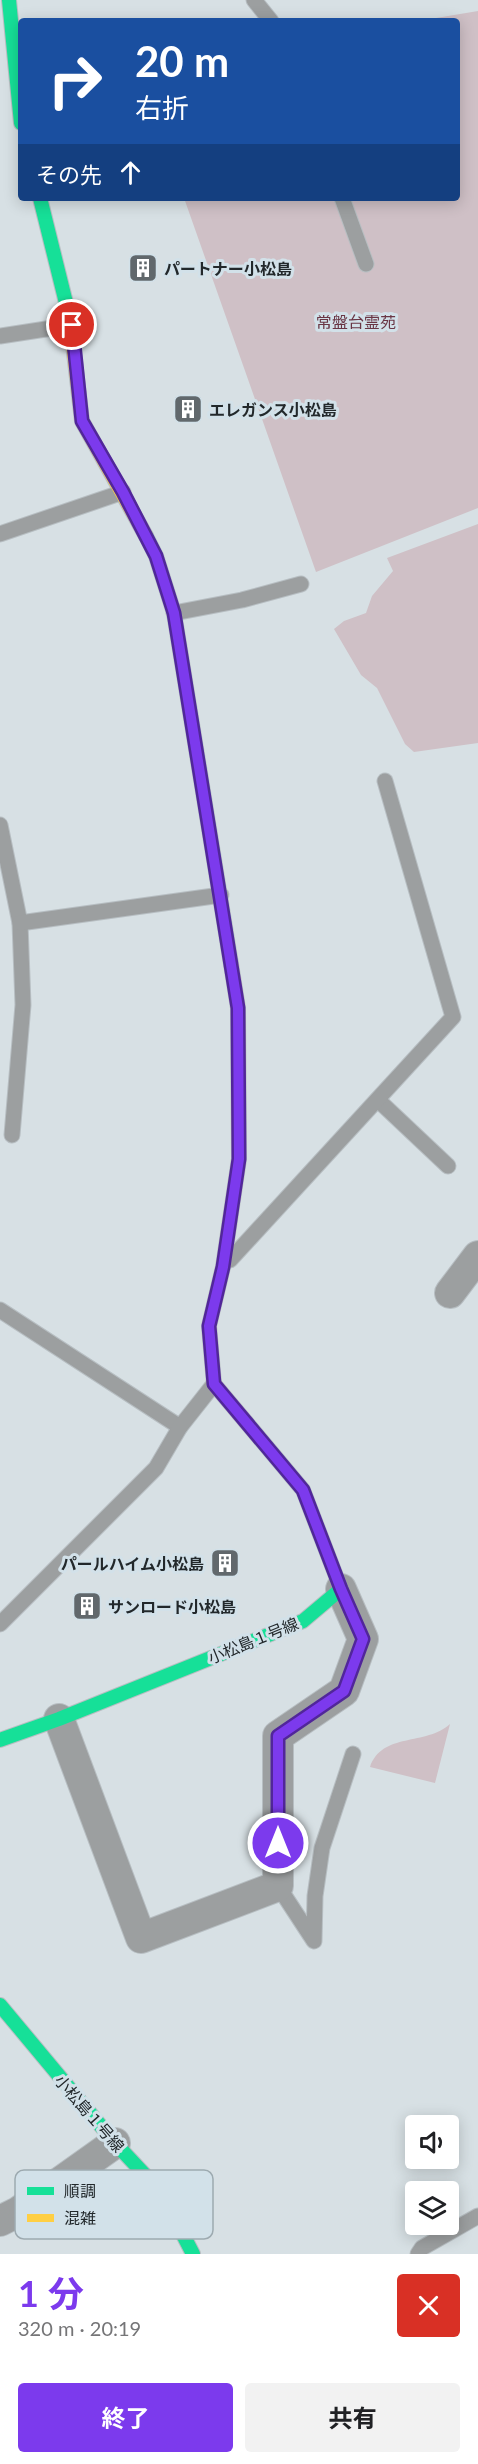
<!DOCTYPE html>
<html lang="ja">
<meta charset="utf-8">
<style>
:root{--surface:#fff;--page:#f2f2f2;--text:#202124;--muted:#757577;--accent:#7c3aed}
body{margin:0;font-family:Lato,"Noto Sans JP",sans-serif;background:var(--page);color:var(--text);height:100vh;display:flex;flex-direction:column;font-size:22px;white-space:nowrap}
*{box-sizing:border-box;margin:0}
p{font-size:20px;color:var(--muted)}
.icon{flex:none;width:33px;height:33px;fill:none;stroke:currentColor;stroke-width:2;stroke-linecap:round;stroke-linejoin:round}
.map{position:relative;height:2254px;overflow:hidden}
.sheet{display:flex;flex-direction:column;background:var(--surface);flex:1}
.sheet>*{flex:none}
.hud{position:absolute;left:18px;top:18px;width:442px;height:183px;border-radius:6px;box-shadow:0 3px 15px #0003;background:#1a4fa0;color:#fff;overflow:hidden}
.controls{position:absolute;left:405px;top:2115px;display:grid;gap:12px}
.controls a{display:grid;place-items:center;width:54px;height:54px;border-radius:6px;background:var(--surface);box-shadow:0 3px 15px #0003;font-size:30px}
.pin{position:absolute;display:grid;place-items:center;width:51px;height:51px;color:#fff;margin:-26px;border:3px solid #fff;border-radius:50%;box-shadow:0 2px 6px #0007}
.me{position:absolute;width:66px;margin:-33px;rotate:0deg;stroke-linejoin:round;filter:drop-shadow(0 0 4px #0008)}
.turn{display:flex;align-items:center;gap:21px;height:126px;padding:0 18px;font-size:27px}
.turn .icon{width:78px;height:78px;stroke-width:2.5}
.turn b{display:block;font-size:42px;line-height:51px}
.then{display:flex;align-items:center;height:57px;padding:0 18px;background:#0003;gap:12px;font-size:22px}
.round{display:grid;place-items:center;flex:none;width:63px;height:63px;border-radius:6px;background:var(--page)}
.summary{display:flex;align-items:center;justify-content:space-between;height:102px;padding:0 18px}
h1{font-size:36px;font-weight:700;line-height:45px;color:var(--accent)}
.primary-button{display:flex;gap:12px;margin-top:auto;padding:12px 18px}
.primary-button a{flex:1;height:69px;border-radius:6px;background:var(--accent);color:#fff;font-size:24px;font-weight:700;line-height:69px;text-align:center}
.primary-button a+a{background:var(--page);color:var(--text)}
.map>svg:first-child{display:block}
.green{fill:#cfc0c6}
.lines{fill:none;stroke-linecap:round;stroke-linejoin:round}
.lane-casing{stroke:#b7bec2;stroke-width:17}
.street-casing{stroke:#b7bec2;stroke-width:32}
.fast-casing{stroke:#b7bec2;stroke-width:16}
.slow-casing{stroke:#b7bec2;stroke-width:16}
.lane{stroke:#9c9fa0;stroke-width:15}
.street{stroke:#9c9fa0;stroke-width:30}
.fast{stroke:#16e098;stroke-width:14}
.slow{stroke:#ffcf43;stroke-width:14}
.route-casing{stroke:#51269a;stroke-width:15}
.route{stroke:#7c3aed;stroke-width:10}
.labels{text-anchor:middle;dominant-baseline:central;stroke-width:6;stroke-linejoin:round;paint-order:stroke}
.poi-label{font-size:16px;font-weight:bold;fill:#22282b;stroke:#d2e1e9;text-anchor:start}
.park-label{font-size:16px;fill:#693645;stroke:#d2e1e9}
.street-label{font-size:16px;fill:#22282b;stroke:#d2e1e9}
.key{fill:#d2e1e9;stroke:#9daab0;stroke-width:1.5}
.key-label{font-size:16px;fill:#22282b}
</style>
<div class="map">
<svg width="478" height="2254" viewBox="0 0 478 2254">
<rect width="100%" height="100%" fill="#d7e0e4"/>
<!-- green -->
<g class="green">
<path d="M478,11V508L316,572L184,198H458V21H418Z"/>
<path d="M478,524V743L414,752L405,744L377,688L361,675L334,629L344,621L366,613L372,596L393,571L387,558Z"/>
<path d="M450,1724L435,1783L370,1767C382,1732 426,1746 450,1724Z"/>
</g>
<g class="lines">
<!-- lane casing -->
<g class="lane-casing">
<g id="lane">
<path d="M254,0L271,21"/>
<path d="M342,198L366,264"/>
<path d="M0,336L72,325"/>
<path d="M0,534L123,492"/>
<path d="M174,613L242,600L301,584"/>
<path d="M0,825L20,923L23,1005L12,1135"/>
<path d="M20,923L221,895"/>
<path d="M378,1100L448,1166"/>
<path d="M230,1260L453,1017L385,781"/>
<path d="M0,1310L180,1427"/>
<path d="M0,1624L156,1468L180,1427L214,1384"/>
<path d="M278,1886L314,1941L315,1896L322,1848L353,1754"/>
<path d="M418,2254L422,2248L478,2216"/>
</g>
</g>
<!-- street casing -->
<g class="street-casing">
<g id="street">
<path d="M450,1293L478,1256"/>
<path d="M59,1719L141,1938L278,1886V1736L344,1691L363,1639L341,1589"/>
<path d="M0,2221L18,2212L115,2143"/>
</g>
</g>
<!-- fast casing -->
<g class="fast-casing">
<g id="fast">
<path d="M9,0L21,123"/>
<path d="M40,198L70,319"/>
<path d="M146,536L156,556L174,613L231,964"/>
<path d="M0,1740L59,1719L303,1621L341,1589L303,1490L246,1422"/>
<path d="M0,2005L115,2143L161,2192L193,2254"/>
</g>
</g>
<!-- slow casing -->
<g class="slow-casing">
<g id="slow">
<path d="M70,319L82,421L146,536"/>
<path d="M231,964L238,1008L239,1159L223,1267L209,1326L214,1384L246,1422"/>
</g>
</g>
<!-- lane -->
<use href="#lane" class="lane"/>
<!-- street -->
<use href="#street" class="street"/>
<!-- fast -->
<use href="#fast" class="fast"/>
<!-- slow -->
<use href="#slow" class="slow"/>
</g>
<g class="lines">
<!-- route casing -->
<g class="route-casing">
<path id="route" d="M72,325L82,421L123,492L156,556L174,613L238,1008L239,1159L223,1267L209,1326L214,1384L303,1490L341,1589L363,1639L344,1691L278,1736V1843"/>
</g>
<!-- route -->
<use href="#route" class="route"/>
</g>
<!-- icons -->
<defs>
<g id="building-square" transform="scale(1.5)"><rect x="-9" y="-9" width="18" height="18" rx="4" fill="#61686c" stroke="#d2e1e9"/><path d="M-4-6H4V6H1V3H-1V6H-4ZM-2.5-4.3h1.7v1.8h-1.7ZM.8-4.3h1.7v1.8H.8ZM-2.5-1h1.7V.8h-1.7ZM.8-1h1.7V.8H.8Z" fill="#fff"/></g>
</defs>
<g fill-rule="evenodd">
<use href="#building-square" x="143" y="268"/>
<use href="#building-square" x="188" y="409"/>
<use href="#building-square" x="225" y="1563"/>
<use href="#building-square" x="87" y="1606"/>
</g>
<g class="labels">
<!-- poi labels -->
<g class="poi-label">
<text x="164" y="268">パートナー小松島</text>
<text x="209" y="409">エレガンス小松島</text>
<text x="204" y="1563" text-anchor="end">パールハイム小松島</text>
<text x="108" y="1606">サンロード小松島</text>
</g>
<!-- park labels -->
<g class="park-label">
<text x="356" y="321">常盤台霊苑</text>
</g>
<!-- street labels -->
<g class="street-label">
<text transform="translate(253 1640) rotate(-22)">小松島１号線</text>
<text transform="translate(90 2113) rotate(49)">小松島１号線</text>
</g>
</g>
<!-- legend -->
<rect x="15" y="2170" width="198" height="69" rx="9" class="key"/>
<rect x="27" y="2187" width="27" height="8" fill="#16e098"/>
<rect x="27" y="2214" width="27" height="8" fill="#ffcf43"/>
<g class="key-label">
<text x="64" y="2197">順調</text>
<text x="64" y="2224">混雑</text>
</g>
</svg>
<div class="controls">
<a><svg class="icon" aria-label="sound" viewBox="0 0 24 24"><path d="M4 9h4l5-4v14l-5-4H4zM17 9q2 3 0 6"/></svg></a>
<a><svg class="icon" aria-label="layers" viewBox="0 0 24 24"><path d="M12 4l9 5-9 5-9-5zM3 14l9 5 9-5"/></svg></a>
</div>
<div class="pin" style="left:72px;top:325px;background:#d93025"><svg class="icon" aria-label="arrive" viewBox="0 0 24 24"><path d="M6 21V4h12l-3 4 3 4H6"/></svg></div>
<svg class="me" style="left:278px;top:1843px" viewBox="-20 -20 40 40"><circle r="17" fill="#7c3aed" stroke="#fff" stroke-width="3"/><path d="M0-11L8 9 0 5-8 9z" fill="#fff"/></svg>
<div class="hud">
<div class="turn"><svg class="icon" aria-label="right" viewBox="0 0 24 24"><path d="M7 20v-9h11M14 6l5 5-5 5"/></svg><div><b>20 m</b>右折</div></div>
<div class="then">その先<svg class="icon" aria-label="ahead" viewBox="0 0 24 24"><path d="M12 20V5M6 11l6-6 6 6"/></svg></div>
</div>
</div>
<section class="sheet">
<div class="summary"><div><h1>1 分</h1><p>320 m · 20:19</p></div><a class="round" style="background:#d93025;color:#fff"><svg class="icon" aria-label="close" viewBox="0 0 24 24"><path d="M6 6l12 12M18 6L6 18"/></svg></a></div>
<div class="primary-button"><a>終了</a><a>共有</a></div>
</section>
